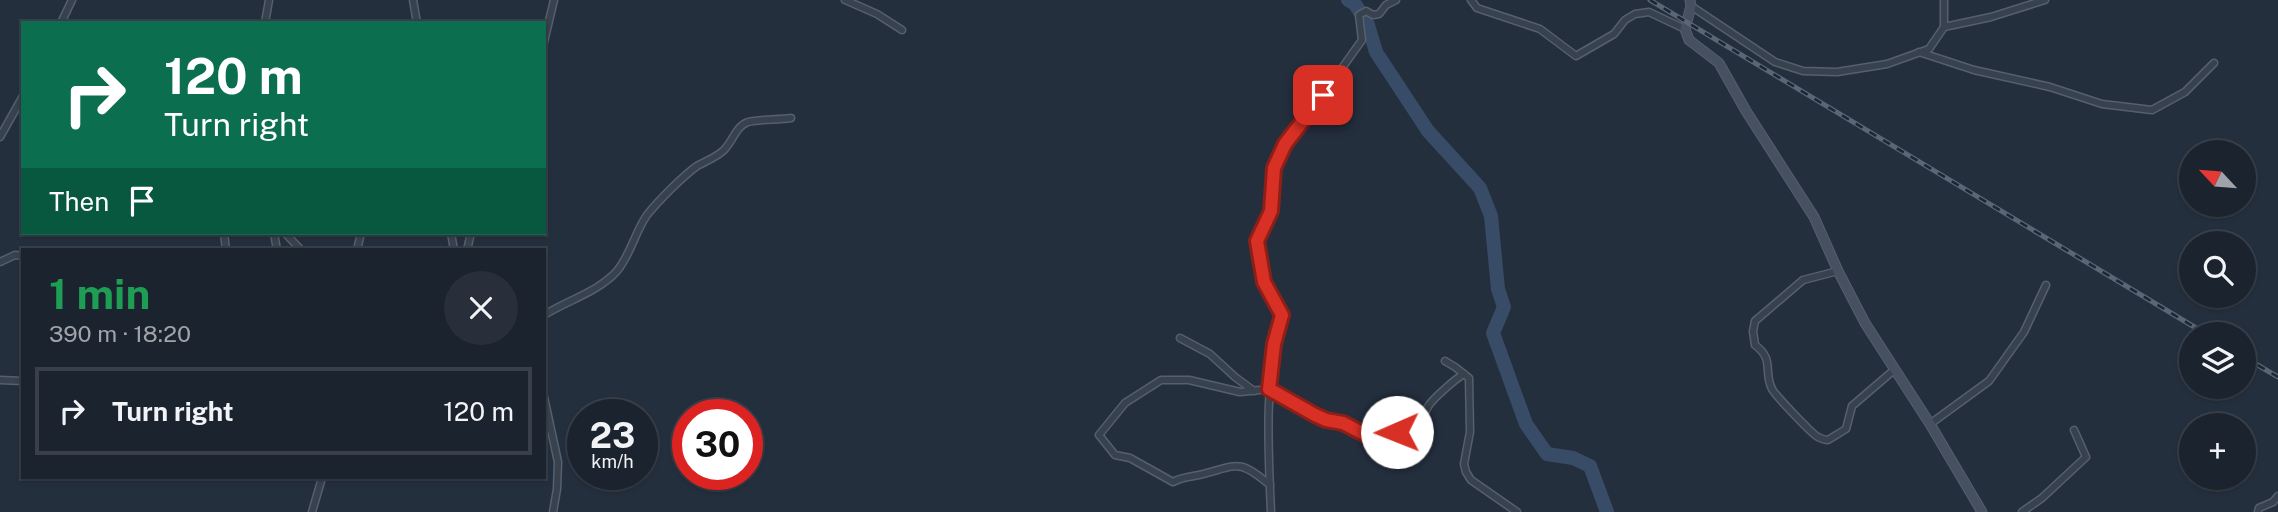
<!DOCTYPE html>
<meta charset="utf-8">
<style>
:root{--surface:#1b232e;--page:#282f3a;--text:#f1f3f6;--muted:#a0a4aa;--line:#39404a}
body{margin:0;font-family:"Public Sans",sans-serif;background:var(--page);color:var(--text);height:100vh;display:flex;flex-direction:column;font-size:26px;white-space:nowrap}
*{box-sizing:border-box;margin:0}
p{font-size:23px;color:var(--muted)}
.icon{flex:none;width:38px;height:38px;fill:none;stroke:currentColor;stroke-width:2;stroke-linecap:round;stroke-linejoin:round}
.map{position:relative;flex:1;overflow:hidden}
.details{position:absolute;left:21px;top:248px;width:525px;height:231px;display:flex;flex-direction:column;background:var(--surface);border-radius:0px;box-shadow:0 2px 5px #0004,0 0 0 2px var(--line)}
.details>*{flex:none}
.banner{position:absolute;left:21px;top:21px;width:525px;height:214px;border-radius:0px;box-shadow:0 2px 5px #0004,0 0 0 2px var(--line);background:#0b6e4f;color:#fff;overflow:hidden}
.needle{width:46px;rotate:296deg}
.buttons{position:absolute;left:2179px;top:140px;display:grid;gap:14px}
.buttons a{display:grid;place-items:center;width:77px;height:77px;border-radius:50%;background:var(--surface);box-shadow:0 2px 5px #0004,0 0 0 2px var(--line);font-size:35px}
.speed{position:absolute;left:567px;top:399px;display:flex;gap:14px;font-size:35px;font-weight:700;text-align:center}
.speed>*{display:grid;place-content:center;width:91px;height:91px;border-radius:50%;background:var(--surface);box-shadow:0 2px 5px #0004,0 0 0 2px var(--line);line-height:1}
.speed small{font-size:18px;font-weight:400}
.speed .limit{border:10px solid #d22;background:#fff;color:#111}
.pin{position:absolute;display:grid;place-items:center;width:60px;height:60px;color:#fff;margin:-30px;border-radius:14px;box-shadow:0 4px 10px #0006}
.me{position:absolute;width:77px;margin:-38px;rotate:269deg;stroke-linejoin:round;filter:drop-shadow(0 0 5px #0008)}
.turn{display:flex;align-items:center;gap:24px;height:147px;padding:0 28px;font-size:32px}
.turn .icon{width:91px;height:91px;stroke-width:2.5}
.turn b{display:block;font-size:49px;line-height:60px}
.then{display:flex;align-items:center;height:66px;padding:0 28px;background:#0003;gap:14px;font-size:26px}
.round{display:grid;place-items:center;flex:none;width:74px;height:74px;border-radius:37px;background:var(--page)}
.overview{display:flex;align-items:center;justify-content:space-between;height:119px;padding:0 28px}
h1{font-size:42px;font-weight:700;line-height:52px;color:#1e9e55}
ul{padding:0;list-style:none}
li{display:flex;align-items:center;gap:21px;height:88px;margin:0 14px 10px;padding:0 14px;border:4px solid var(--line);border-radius:0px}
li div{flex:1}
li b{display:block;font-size:26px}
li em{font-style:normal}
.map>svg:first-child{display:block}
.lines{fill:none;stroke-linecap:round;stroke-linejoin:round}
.river{stroke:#394c67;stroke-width:14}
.street-casing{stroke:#565f6c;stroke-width:9}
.secondary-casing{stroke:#565f6c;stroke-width:11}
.street{stroke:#38414e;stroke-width:6}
.secondary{stroke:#465061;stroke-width:9}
.rail-casing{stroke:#5a6575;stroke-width:5}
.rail{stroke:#1d2633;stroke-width:2.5;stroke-dasharray:8;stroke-linecap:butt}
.route-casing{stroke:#8d1f18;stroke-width:18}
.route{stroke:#d93025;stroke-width:12}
</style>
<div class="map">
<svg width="2278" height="512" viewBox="0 0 2278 512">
<rect width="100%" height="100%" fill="#242f3e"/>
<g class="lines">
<!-- river -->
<path class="river" d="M1348,0L1355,4L1368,25L1376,52L1428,131L1480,188L1491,216L1498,289L1504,307L1493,333L1526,424L1547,454L1573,458L1590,466L1607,512"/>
<!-- street casing -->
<g class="street-casing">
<g id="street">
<path d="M413,0L417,23"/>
<path d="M845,0L877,14L902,30"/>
<path d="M1471,0L1477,8L1540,29L1576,56L1614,34L1625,20L1635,14L1649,12L1685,29"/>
<path d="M1691,6L1775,62L1803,71L1837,72L1887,64L1929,49L1944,27L1991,17L2045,0"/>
<path d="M61,23L72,0"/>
<path d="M265,23L269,0"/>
<path d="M1944,27V0"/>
<path d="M544,42L554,0"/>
<path d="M1919,52L1974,70L2050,87L2102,104L2152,110L2185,92L2214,63"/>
<path d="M0,137L23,96"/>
<path d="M224,233L226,250"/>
<path d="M274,233L277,250"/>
<path d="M285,233L301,250"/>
<path d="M451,233L454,250"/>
<path d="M357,250L361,233"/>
<path d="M467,250L471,233"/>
<path d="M0,262L15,255L23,256"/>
<path d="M1838,271L1803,280L1755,321L1753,331L1755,345C1775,360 1763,371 1772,389C1775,395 1812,434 1818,437C1820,438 1826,440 1828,440L1846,429L1852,406L1894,370"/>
<path d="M544,315C568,300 598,292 617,271C631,254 635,232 647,215C659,200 682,177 697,166C706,161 717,157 724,150C733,141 736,126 748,122C760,119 778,120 791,118"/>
<path d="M1180,338L1210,354L1235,377L1254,391"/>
<path d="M1445,361L1455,367L1469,378L1470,432L1464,464L1466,472L1471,480L1517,512"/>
<path d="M0,380L23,381"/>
<path d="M544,397L558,462L557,489L553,512"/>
<path d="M1930,424L1989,381L2024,332L2046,285"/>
<path d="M1270,485C1237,457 1237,466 1199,475C1189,477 1182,477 1173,482L1130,458L1115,455L1099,435L1125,403L1161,380H1189L1240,392L1269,389L1315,415L1326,420L1344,423L1366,435H1380L1414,429C1424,423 1423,414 1429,405C1435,397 1455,379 1464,374"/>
<path d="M312,512L322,478"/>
<path d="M1271,512C1268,445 1264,380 1282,315L1264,282L1257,241L1271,211L1274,168L1285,144L1310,113L1362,40L1359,15L1366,11L1373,15L1379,14L1386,5L1396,0"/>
<path d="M2022,512L2042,498L2086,457L2074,430"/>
<path d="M2258,512L2259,508L2273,502L2278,496"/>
</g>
</g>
<!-- secondary casing -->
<g class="secondary-casing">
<path id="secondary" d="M1690,0L1691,6L1685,29L1689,40L1719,63L1746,111L1814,217L1838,271L1865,323L1930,424L1982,512"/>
</g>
<!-- street -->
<use href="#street" class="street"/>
<!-- secondary -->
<use href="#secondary" class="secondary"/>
<!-- rail casing -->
<g class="rail-casing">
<g id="rail">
<path d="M1650,0L2206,334"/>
<path d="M2244,357L2278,377"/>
</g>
</g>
<!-- rail -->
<use href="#rail" class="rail"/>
</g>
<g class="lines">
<!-- route casing -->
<g class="route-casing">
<path id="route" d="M1323,95L1285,144L1274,168L1271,211L1257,241L1264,282L1282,315L1274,344L1269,389L1315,415L1326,420L1343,423L1366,435L1380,436L1397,432"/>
</g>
<!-- route -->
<use href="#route" class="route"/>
</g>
</svg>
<div class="buttons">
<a><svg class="needle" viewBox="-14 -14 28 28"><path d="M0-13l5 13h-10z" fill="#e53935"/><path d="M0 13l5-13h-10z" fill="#a0a4aa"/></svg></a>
<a><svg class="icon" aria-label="search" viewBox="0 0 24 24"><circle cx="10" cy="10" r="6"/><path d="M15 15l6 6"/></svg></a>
<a><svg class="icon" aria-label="layers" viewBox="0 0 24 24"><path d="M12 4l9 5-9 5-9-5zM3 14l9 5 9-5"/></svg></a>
<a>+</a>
</div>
<div class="speed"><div>23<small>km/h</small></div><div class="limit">30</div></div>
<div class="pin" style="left:1323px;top:95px;background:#d93025"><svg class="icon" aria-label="arrive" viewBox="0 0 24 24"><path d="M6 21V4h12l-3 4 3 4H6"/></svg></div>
<svg class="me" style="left:1397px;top:432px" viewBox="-20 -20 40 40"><circle r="19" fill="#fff"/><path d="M0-13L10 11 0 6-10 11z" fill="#d93025"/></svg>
<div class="banner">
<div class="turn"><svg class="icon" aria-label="right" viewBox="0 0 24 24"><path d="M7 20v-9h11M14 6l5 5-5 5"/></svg><div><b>120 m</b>Turn right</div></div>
<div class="then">Then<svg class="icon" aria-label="arrive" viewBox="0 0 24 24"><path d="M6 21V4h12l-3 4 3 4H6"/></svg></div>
</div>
<section class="details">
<div class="overview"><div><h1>1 min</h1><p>390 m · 18:20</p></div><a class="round"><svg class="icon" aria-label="close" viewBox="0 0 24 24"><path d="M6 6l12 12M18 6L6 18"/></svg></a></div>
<ul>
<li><svg class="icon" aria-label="right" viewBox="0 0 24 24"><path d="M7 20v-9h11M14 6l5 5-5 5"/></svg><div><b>Turn right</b></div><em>120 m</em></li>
</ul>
</section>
</div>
